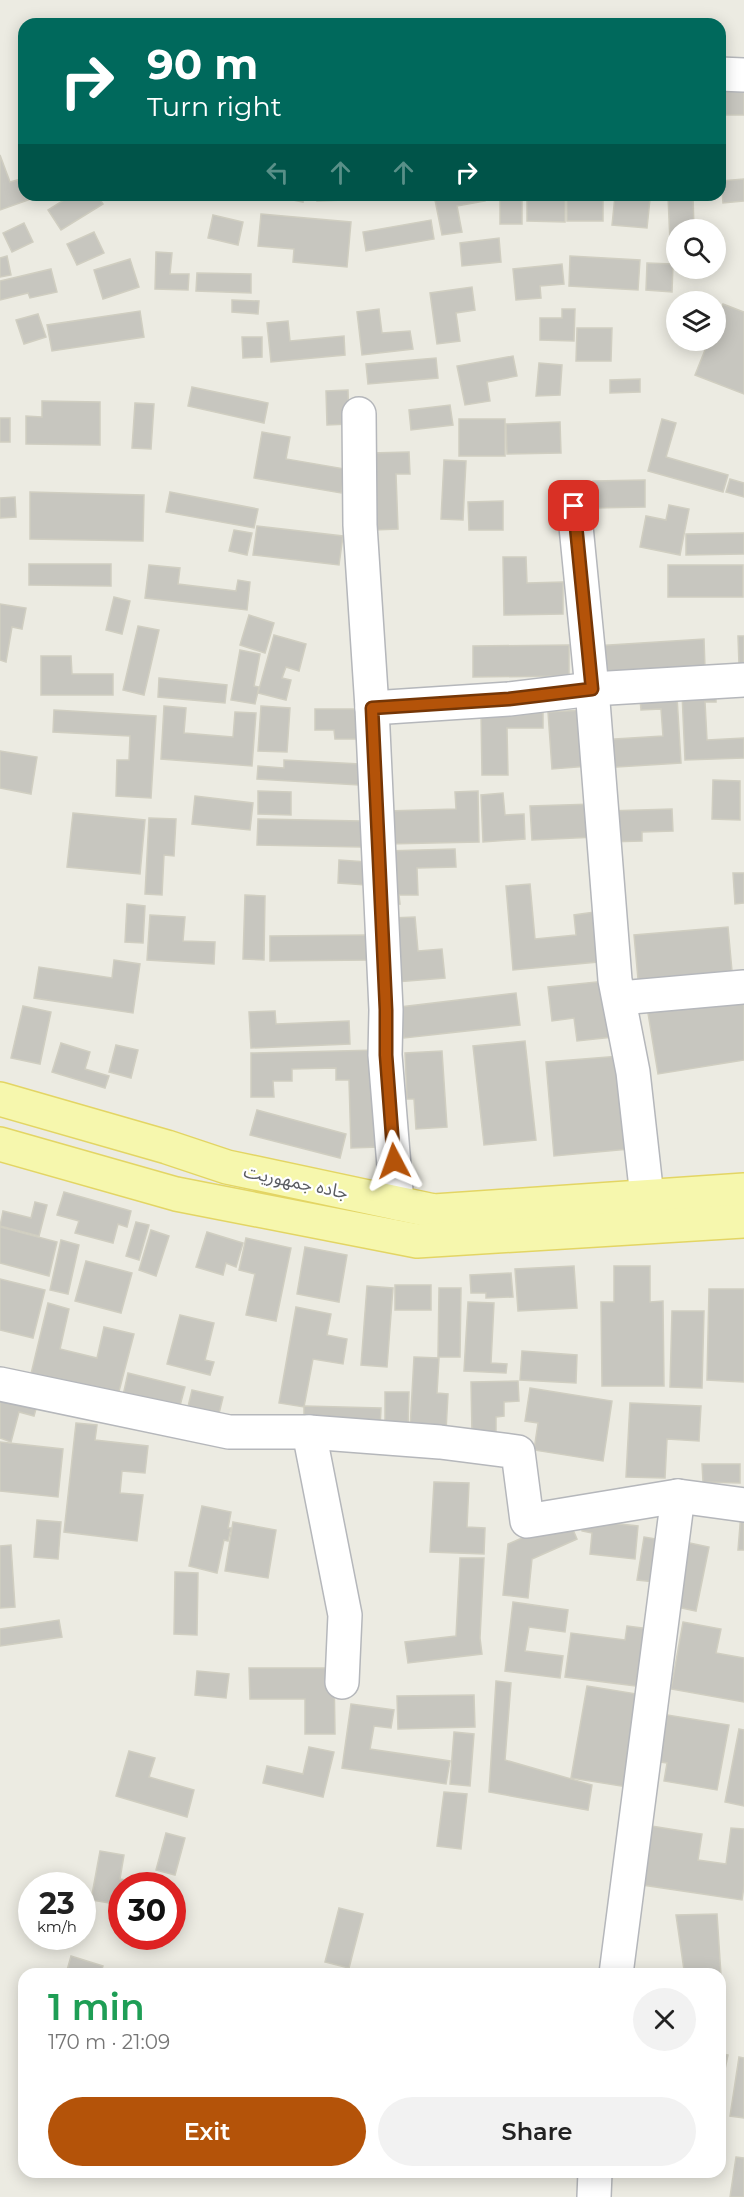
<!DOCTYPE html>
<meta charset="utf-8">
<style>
:root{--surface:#fff;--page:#f2f2f2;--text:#222;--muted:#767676;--accent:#b45309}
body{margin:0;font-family:Montserrat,"Noto Sans Arabic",sans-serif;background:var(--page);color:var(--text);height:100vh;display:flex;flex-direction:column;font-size:22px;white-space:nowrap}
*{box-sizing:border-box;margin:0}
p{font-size:20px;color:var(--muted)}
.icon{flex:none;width:33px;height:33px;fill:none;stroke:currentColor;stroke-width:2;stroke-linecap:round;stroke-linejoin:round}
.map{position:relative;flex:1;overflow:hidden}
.sheet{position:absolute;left:18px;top:1968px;width:708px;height:210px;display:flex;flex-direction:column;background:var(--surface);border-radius:18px;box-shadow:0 3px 15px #0003}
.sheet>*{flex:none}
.guide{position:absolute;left:18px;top:18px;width:708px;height:183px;border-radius:18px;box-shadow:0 3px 15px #0003;background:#00695c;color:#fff;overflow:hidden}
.tools{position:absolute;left:666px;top:219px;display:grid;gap:12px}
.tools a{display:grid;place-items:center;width:60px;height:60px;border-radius:50%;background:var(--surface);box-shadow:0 3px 15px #0003;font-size:30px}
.speed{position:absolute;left:18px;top:1872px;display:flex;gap:12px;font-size:30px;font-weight:700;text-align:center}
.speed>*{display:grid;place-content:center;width:78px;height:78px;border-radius:50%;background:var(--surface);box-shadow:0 3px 15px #0003;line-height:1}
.speed small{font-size:15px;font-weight:400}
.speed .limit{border:9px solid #d22;background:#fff;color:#111}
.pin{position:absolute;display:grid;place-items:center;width:51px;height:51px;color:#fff;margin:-26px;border-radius:12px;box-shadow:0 3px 9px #0006}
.me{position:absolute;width:66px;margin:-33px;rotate:356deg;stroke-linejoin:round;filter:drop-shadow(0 0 4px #0008)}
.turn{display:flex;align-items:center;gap:21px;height:126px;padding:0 30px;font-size:27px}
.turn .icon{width:78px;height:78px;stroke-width:2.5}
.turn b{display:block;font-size:42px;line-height:51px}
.lanes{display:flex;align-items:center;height:57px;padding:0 30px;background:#0003;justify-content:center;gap:30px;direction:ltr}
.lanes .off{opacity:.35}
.round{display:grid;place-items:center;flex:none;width:63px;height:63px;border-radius:32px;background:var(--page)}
.head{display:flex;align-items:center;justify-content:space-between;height:102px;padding:0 30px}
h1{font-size:36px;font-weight:600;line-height:45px;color:#1e9e55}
.action{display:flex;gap:12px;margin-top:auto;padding:12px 30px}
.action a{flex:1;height:69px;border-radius:36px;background:var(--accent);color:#fff;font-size:24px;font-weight:600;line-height:69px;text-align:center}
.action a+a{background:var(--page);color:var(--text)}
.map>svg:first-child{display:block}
.building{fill:#c7c6bf;stroke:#d0cec1;stroke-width:1.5}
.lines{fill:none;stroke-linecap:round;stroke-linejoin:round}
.minor-casing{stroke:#b5b7bb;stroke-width:36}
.major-casing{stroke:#e3d564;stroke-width:36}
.minor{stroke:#fff;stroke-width:33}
.major{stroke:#f6f7ad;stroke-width:33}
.route-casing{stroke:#753606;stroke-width:15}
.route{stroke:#b45309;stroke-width:10}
.labels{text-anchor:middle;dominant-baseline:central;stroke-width:4.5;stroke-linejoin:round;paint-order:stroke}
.street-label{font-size:18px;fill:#5b5d62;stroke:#fff}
</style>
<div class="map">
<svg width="744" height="2197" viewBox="0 0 744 2197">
<rect width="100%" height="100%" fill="#ecebe2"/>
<!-- building -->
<g class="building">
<path d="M720,91H744V115H723V128H720Z"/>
<path d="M0,155L10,182L24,178V195H42L0,210Z"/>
<path d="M744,179V201L723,203L721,181Z"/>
<path d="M72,195H97L103,204L61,230L48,210Z"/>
<path d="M269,195H304L303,202Z"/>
<path d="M317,195H344V200L317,201Z"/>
<path d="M434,195H483L485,201L457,206L462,232L442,235Z"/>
<rect x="500" y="195" width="22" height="29"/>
<path d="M527,195H565V222L527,221Z"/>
<rect x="567" y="195" width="36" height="26"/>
<path d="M693,195L694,230H676V242H670L668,196Z"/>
<path d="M615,196L650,199L647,228L612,225Z"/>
<path d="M261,214L351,222L347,267L293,262L294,249L258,246Z"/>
<path d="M213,215L243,222L238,245L208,238Z"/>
<path d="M431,220L434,239L366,251L363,232Z"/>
<path d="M24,223L33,242L12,252L3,233Z"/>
<path d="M94,232L104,253L77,265L67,244Z"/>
<path d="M499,238L501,262L462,266L460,243Z"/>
<path d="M156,252L172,253L170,274H189L188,290L155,289Z"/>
<path d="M7,256L11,275L0,277V258Z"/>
<path d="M570,256L640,260L638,290L569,286Z"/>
<path d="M130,259L139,287L103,299L94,270Z"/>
<path d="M647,263L673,264L672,292L646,290Z"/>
<path d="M562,264L564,284L540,286L541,298L516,300L513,269Z"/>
<path d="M51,269L57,292L30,298L28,293L0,300V281Z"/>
<path d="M197,273L251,274V293L196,291Z"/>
<path d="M472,287L475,310L456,313L460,341L437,344L430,293Z"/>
<path d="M232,300L259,301L258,314L232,312Z"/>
<path d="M723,304L744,312V394L695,375L709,340H716V323Z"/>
<path d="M379,309L382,333L410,331L413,349L362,355L357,312Z"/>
<path d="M562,309H575L574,341L540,340V318H562Z"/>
<path d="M140,311L144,337L52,351L47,325Z"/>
<path d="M38,314L46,337L24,344L16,320Z"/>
<path d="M288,321L290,341L344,336L345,355L271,362L267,323Z"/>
<path d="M577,328H612L611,361H576Z"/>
<path d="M242,337H262V357L243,358Z"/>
<path d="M513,356L517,376L487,382L490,401L465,405L457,366Z"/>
<path d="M436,358L438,378L368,384L366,364Z"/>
<path d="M539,363L562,365L560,395L536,396Z"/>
<path d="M640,379V392L610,393V380Z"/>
<path d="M192,387L268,403L264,423L188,406Z"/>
<path d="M348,390L349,424L327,425L326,391Z"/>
<path d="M42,401L100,402V445L26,444V416L42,417Z"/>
<path d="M135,403L154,404L151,449L132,448Z"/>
<path d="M450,405L453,425L411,430L409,410Z"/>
<rect x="0" y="418" width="10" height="24"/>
<rect x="459" y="419" width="46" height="37"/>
<path d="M662,419L676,423L666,457L728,475L723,492L648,471Z"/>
<path d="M560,422L561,453L507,454L506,424Z"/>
<path d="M262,432L290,437L286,459L345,469L341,493L254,478Z"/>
<path d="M409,452L410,474H396L398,529L374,530L371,453Z"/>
<path d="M444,460L466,461L463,520L441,519Z"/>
<path d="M730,479L744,483V497L726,492Z"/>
<path d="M645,480V507L594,508L593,481Z"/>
<path d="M30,492L144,495L143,541L30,539Z"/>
<path d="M170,492L258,509L254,528L166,512Z"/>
<path d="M15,497L16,517L0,518V498Z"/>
<path d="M503,501V530H469L468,502Z"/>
<path d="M669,505L689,509L680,555L640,547L646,516L666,520Z"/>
<path d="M257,526L343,536L339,565L253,555Z"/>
<path d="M234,530L252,533L247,555L229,551Z"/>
<path d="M744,533V554L686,555V534Z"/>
<path d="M503,557H526L527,583L563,582V614L504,615Z"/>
<path d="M29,564H111V586L29,585Z"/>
<path d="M149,565L180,568L178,584L236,591L238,580L250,582L247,610L145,598Z"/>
<rect x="668" y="565" width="75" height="32"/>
<path d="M114,597L130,601L122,634L106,630Z"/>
<path d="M0,604L26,608L22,629L12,627L6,662L0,660Z"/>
<path d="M249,615L274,623L265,653L240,645Z"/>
<path d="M138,626L159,630L144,695L123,690Z"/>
<path d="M274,635L306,644L299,671L286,667L282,678L291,680L286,700L258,693Z"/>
<path d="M738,636H744V665H739Z"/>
<path d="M704,639L705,668L596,675L594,646Z"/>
<path d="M569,645V676L473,677V646Z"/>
<path d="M240,650L260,654L254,686L259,687L255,704L231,700Z"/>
<path d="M41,656H71L72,674H113V695H41Z"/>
<path d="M159,678L227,685L225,703L158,697Z"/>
<path d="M716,692V702H705L707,740L744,738V758L685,760L682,693Z"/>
<path d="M677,697L681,763L601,768L599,740L663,736L661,709L641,710L640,699Z"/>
<path d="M164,706L186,708L184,733L233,737L235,712L256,713L252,766L161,759Z"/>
<path d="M261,706L290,708L287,752L258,751Z"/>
<path d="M315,709H362L361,739H335L334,730H315Z"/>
<path d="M54,710L156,716L151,798L116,796L117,760H129L130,736L53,732Z"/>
<path d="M585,710L589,766L552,769L548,712Z"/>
<path d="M543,712V728H507L508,775H482L481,714Z"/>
<path d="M0,751L37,757L31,794L0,788Z"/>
<path d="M284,760L360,764L359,785L257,779L258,766L284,768Z"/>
<path d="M713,780L740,781V820L712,819Z"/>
<path d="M258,791L291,792V815L258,814Z"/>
<path d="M478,791L479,842L387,844V811L456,809L455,792Z"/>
<path d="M503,793L505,815L524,814L525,839L483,842L481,795Z"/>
<path d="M195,796L253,803L250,830L192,824Z"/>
<path d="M594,804L596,837L532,840L530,806Z"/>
<path d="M672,809L673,831L642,832V841L607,842L606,811Z"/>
<path d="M73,813L145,820L140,874L67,867Z"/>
<path d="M149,818L176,819L174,856L164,855L162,895L145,894Z"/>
<path d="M258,819L362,821V847L257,845Z"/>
<path d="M455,849L456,867L417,868L418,895H399L400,904L387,905L385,851Z"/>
<path d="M339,860L367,862L366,885L338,883Z"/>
<path d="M733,873H744V903L735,904Z"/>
<path d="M530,884L535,939L576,935L574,915L594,912L598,962L513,970L506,886Z"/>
<path d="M245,895L265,896L264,960L243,959Z"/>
<path d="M127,904L145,906L143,943L125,942Z"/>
<path d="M150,915L185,917L183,941L215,942L214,964L147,960Z"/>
<path d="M415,917L418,951L442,949L445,978L396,982L391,918Z"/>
<path d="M728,927L732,971L638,979L634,935Z"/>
<path d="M369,935L370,960L270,961V936Z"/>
<path d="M114,960L140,964L133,1013L34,998L39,967L112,978Z"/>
<path d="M606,981L613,1037L577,1041L574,1018L552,1021L548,987Z"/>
<path d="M516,993L520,1025L404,1038L400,1007Z"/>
<path d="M744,1003V1060L658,1074L647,1007Z"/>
<path d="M23,1006L51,1012L40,1064L11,1058Z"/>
<path d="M275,1011L276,1024L349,1021L350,1044L251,1048L249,1012Z"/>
<path d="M525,1041L536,1140L484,1145L473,1046Z"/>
<path d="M61,1043L90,1052L85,1069L109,1076L105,1088L52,1072Z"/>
<path d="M116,1045L138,1050L131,1078L109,1072Z"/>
<path d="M378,1050L379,1147L351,1148L349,1080H336V1068L292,1069V1081H273L274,1097H251V1053Z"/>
<path d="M442,1051L447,1127L416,1129L414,1099H407L405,1053Z"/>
<path d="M620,1056L629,1149L554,1156L546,1062Z"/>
<path d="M257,1110L346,1134L340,1158L250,1135Z"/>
<path d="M64,1192L131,1211L127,1227L118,1224L113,1243L75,1233L79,1221L57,1215Z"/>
<path d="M35,1202L47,1205L39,1236L0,1226L3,1211L31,1218Z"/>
<path d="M136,1222L149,1225L139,1260L126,1256Z"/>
<path d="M0,1227L57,1242L49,1276L0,1263Z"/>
<path d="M151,1230L169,1236L156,1276L139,1270Z"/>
<path d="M207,1232L243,1243L236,1267L226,1263L223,1275L196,1267Z"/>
<path d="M246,1238L291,1248L276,1321L246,1315L255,1274L239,1270Z"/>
<path d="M61,1240L79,1245L68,1294L50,1290Z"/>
<path d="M305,1247L347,1255L339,1302L297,1294Z"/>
<path d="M86,1261L132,1273L121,1313L75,1301Z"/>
<path d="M574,1266L577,1308L518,1311L515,1269Z"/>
<path d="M614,1266H650V1302L663,1301L664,1386H602L601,1302H614Z"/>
<path d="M511,1273L513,1297L486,1298V1293H471L470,1275Z"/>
<path d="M0,1279L45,1290L33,1338L0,1330Z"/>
<rect x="395" y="1285" width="36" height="25"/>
<path d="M367,1286L393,1288L387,1367L361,1365Z"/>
<path d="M439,1288H461L460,1357H438Z"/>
<path d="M709,1289H744V1382L707,1380Z"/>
<path d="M468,1302L494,1303L491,1363L507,1364L506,1373L464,1371Z"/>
<path d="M48,1303L69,1309L60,1349L97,1358L104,1327L134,1334L117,1399L30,1378Z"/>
<path d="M296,1307L331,1314L327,1335L347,1339L343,1364L313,1359L304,1407L279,1403Z"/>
<path d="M672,1311H704L702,1388L670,1387Z"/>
<path d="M180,1315L214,1323L205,1360L214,1362L210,1375L167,1364Z"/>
<path d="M522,1351L577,1355L576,1383L520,1380Z"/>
<path d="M414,1357L439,1358L437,1393L448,1394L446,1431L410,1429Z"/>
<path d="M128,1373L185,1387L178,1413L122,1400Z"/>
<path d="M518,1381L519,1401L504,1402V1416L496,1417V1434H472L471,1382Z"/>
<path d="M530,1388L612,1401L603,1461L534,1450L538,1423L525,1421Z"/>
<path d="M192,1390L223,1397L217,1422L186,1415Z"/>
<path d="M0,1391L38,1402L34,1416L19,1412L11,1442L0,1438Z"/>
<path d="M385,1392H409L408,1429H385Z"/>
<path d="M630,1403L701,1406L699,1441L667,1439L665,1478L626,1477Z"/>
<path d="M304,1406L381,1408L380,1430L304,1428Z"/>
<path d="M76,1423L97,1425L95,1440L148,1446L145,1473L122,1471L120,1493L143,1495L137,1541L64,1532Z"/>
<path d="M0,1442L63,1449L58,1497L0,1491Z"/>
<path d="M702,1464H740V1483L703,1482Z"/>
<path d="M434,1482L469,1483L467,1527L485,1528L484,1554L430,1552Z"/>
<path d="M202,1506L231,1512L228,1528H231L228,1541L224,1540L217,1573L189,1566Z"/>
<path d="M741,1513L744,1514V1550H738Z"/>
<path d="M568,1518L577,1539L532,1559L528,1598L503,1595L508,1544Z"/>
<path d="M37,1520L61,1522L58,1559L34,1557Z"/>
<path d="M583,1520L638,1526L635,1559L590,1554L592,1533L582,1531Z"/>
<path d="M233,1522L276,1530L268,1578L225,1571Z"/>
<path d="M644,1537L662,1540L655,1582L637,1580Z"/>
<path d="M685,1542L709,1547L696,1611L672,1606Z"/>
<path d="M11,1545L15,1607L0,1608V1546Z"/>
<path d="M460,1558H484L480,1638L482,1654L408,1663L405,1642L456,1636Z"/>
<path d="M175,1572L198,1573L197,1635L174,1634Z"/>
<path d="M513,1602L568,1610L565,1632L529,1627L525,1651L563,1656L560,1678L505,1671Z"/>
<path d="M59,1620L62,1637L0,1646V1629Z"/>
<path d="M683,1622L721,1629L716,1653L744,1658V1702L671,1689Z"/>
<path d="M627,1626L650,1629L643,1687L565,1677L571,1633L625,1640Z"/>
<path d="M249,1668H334L335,1734H305V1699H250Z"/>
<path d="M197,1671L229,1674L226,1698L195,1695Z"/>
<path d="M496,1681L511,1683L505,1760L592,1785L588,1810L489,1792Z"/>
<path d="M587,1686L643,1695L627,1787L571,1778Z"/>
<path d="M474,1695L475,1727L398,1729L397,1696Z"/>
<path d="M351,1704L394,1710L391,1728L374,1726L370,1749L450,1761L446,1784L342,1768Z"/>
<path d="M655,1713L729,1725L717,1790L664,1781L667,1763L647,1760Z"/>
<path d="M739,1729L744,1730V1806L725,1802Z"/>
<path d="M454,1732L474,1734L470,1786L450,1784Z"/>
<path d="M309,1747L334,1752L323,1797L263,1783L267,1766L303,1774Z"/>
<path d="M129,1751L155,1758L149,1777L194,1790L187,1817L116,1796Z"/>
<path d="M444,1792L467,1794L461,1849L437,1846Z"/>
<path d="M645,1825L702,1834L698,1860L726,1864L731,1828L744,1829V1886L742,1900L636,1884Z"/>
<path d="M166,1833L185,1838L175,1875L156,1870Z"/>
<path d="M100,1851L124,1855L120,1879L157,1886H122V1905L91,1900Z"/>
<path d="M339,1908L363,1914L349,1968L325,1962Z"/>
<path d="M717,1914L721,1975L684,1970L676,1915Z"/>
<path d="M71,1956L103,1966L100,1974H66Z"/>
<path d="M720,2053L728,2055L720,2093Z"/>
<path d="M739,2057L744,2058V2118L730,2116Z"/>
<path d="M736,2157L744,2158V2197H730Z"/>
</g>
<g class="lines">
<!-- minor casing -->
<g class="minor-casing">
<g id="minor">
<path d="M720,74L744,75"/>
<path d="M359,414L360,525L372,708L386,1010L385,1055L397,1203"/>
<path d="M574,506L592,689L615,980L633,1072L647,1197"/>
<path d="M372,708L509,699L592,689L744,680"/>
<path d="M620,998L744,987"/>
<path d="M0,1384L229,1432H309L440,1442L518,1452L527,1521L678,1496L744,1505"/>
<path d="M309,1432L345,1615L342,1682"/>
<path d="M616,1974L678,1496"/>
<path d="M594,2197L595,2172"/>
</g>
</g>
<!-- major casing -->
<g class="major-casing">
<g id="major">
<path d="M0,1099L167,1147L227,1167L434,1211L744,1190"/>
<path d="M0,1144L176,1194L417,1241L744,1221"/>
</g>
</g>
<!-- minor -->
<use href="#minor" class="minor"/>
<!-- major -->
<use href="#major" class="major"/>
</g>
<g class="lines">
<!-- route casing -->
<g class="route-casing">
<path id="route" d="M394,1161L386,1055V1010L372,708L509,699L592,689L574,506"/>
</g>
<!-- route -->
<use href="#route" class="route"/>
</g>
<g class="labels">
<!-- street labels -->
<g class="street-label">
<text transform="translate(296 1182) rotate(12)">جاده جمهوریت</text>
</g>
</g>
</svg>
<div class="tools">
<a><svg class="icon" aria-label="search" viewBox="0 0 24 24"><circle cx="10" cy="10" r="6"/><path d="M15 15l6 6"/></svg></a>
<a><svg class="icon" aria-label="layers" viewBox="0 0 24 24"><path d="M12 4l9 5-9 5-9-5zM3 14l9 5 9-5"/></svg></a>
</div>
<div class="speed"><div>23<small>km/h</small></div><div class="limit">30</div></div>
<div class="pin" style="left:574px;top:506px;background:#d93025"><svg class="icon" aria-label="arrive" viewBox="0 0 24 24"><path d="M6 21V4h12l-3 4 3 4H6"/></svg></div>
<svg class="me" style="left:394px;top:1161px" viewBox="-20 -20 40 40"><path d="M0-17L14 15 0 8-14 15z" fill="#b45309" stroke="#fff" stroke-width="4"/></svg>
<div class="guide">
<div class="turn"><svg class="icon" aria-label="right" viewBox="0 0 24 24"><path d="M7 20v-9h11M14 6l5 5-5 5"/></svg><div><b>90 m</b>Turn right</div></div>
<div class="lanes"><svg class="icon off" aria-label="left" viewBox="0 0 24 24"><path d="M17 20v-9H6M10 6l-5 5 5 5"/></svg><svg class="icon off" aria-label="ahead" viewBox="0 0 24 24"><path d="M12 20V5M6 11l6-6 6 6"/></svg><svg class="icon off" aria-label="ahead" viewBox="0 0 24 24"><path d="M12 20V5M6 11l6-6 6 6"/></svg><svg class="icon" aria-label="right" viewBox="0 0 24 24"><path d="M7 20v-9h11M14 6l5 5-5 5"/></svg></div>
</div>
<section class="sheet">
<div class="head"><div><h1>1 min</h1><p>170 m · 21:09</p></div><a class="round"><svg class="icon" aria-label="close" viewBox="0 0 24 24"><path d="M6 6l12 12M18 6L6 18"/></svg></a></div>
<div class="action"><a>Exit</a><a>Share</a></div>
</section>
</div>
